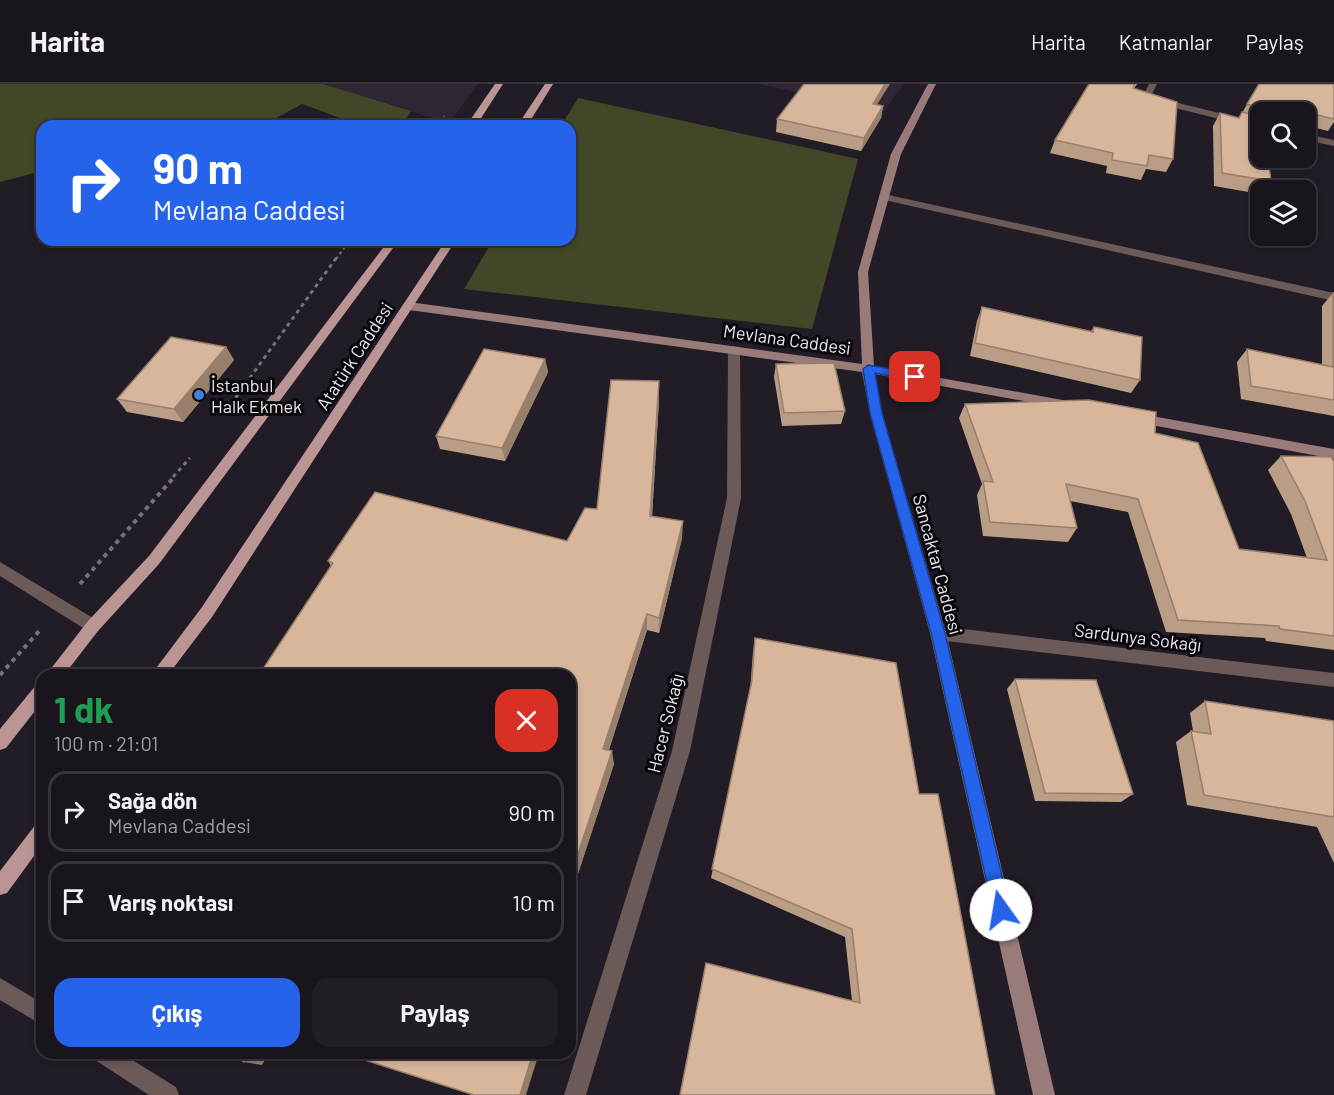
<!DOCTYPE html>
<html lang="tr">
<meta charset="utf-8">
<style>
:root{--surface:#1a151c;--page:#231e25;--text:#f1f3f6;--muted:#9f9fa3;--line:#38343b;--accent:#2563eb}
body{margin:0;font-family:Barlow,sans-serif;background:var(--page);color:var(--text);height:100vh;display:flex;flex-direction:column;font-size:22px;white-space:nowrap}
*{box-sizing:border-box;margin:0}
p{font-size:20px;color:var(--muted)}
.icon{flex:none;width:33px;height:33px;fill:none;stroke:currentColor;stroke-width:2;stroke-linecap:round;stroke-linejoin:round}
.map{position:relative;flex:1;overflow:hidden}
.panel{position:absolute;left:36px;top:585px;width:540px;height:390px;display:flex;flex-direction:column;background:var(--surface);border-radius:18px;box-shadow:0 3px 9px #0003,0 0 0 2px var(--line)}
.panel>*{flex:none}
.guide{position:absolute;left:36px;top:36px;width:540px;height:126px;border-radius:18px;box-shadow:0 3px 9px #0003,0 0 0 2px var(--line);background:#2563eb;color:#fff;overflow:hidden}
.fabs{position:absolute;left:1250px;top:18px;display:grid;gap:12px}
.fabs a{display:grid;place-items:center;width:66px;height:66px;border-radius:12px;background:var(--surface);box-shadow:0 3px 9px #0003,0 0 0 2px var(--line);font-size:30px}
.pin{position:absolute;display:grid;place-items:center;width:51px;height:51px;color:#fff;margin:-26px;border-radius:12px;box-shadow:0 3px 9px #0006}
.me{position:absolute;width:66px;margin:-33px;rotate:347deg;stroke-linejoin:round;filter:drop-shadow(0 0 4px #0008)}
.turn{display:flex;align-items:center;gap:21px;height:126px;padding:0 18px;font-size:27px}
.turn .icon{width:78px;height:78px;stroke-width:2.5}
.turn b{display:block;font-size:42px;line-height:51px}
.round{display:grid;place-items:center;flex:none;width:63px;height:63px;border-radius:18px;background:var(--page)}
.summary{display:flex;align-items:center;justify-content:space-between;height:102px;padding:0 18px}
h1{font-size:36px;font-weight:700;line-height:45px;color:#1e9e55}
.cta{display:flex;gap:12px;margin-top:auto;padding:12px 18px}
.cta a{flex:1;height:69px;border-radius:18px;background:var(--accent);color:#fff;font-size:24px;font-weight:700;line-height:69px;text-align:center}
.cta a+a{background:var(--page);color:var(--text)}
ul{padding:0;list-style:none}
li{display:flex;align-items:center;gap:18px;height:81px;margin:0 12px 9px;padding:0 6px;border:3px solid var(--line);border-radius:18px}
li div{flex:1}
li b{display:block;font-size:22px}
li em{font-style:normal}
header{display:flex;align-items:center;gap:36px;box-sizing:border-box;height:84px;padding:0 30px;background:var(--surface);border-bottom:2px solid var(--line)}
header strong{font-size:28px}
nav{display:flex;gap:33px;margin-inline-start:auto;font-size:21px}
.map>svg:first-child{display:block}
.built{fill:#2f2635}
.green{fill:#424827}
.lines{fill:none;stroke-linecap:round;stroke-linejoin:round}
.path-far2{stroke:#767079;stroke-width:2;stroke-dasharray:3 3;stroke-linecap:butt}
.path-far1{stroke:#767079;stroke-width:3;stroke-dasharray:4 4;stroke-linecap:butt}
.path{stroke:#767079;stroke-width:4;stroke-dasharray:4.5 4.5;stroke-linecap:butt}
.street{fill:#6c5a59;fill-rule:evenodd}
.secondary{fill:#997b79;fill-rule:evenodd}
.primary{fill:#bb9593;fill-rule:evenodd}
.wall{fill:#ba9d85}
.shaded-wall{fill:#977f6c}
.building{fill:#d8b69b;stroke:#977f6c;stroke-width:1.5}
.route{fill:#2563eb;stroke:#184099;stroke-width:1.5}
.shop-dot{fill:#3f7fe0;stroke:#0a080c;stroke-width:2}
.labels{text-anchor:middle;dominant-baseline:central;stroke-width:6;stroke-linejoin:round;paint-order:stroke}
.street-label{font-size:18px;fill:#ebe7ee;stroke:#0a080c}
.poi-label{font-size:18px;fill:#ebe7ee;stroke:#0a080c;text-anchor:start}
</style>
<header>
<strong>Harita</strong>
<nav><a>Harita</a><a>Katmanlar</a><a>Paylaş</a></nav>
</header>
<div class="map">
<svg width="1334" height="1011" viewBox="0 0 1334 1011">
<rect width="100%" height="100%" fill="#221c26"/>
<!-- built -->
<g class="built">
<path d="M323,0H478L449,39Z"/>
<path d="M758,0H903L884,27Z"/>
</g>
<!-- green -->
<g class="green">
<path d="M0,0H323L411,27L402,42H362L302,20L261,42H42V87L0,98Z"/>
<path d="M578,14L858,75L812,245L464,205L493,156H570V42H561Z"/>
</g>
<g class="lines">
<!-- path-far2 -->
<g class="path-far2">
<path d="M436,42L444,32"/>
<path d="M336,175L350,156"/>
</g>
<!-- path-far1 -->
<g class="path-far1">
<path d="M231,320L337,173"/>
<path d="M173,393L190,374"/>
</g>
<!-- path -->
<g class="path">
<path d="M80,500L175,392"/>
<path d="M0,591L40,546"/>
</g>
<!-- street -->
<g class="street">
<path d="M1149,0H1157L1149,16H1143L1142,14Z"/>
<path d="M1158,14L1260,39V45L1155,19V15Z"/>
<path d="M1305,50L1334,56V62L1305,56Z"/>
<path d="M884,110L1334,209V217L880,115V111Z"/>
<path d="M734,262L740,266L741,414L690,667L586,1011H564L672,667L727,414L728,266Z"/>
<path d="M0,478L98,537L101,542L98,547L93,549L88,547L0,492Z"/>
<path d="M938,542L1334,589V603L938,556L933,554L930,549L933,544Z"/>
<path d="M0,894L42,919V941L0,916Z"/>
<path d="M92,969H121L176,1003L179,1011H149L95,976Z"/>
</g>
<!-- secondary -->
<g class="secondary">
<path d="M928,0H936L901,70L868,188L874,282L1068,317L1074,321L1068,325L875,290L882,329L946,549L1055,1011H1033L930,549L870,329L862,288L409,226L403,222L409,218L862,280L858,188L891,70Z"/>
<path d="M1135,329L1334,365V375L1130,337L1129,334Z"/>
</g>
<!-- primary -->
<g class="primary">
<path d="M495,0H503L476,42H466Z"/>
<path d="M545,0H553L527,42H517Z"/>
<path d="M389,156H399L159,480L98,547L64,591H46L88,537L149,472Z"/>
<path d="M446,156H456L212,533L168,591H151L202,523Z"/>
<path d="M42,599V618L6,664L0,666V645L36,601Z"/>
<path d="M42,737V761L7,809L0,811V787L36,740Z"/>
</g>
</g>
<!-- wall -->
<g class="wall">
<path d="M1089,0H1137L1134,5L1173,75L1166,88L1146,85L1141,96L1106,89L1107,82L1050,69L1055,56Z"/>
<path d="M1259,0H1334V38L1328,47L1305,41V28H1260V30L1258,29L1256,31L1271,97L1265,106H1260V110L1214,102L1213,42L1220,29L1239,34Z"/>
<path d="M878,21L883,22L881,34L861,67L776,48L777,35Z"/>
<path d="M1333,209H1334V332L1241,315L1237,278L1247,265L1322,281V222Z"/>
<path d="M982,223L1091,247L1094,243L1140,296L1131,309L970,272L977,237Z"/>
<path d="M226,263L234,276L183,338L127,328L117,315Z"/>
<path d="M545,275L548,288L505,377L440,365L436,352Z"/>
<path d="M776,280L845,327L841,340L782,342L774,293Z"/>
<path d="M659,316L652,433L682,454L659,549L647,546L609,666L614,680L570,814V591L331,482L328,477L567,457L597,425Z"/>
<path d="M965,320L1155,349L1239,465L1307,474L1291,430L1268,386L1281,372L1334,377V566L1266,557L1265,554L1166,548L1128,428L1070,417L1077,444L1068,458L983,452L977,411L982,400L959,334Z"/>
<path d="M755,554L919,710L995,1011L852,917L845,853L711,794L750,607L753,568Z"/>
<path d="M1015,595L1133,710L1121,718L1035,717L1007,605Z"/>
<path d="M1205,617L1334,637V779L1317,743L1187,721L1176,658L1191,647H1193L1190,629Z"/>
</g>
<!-- shaded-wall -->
<g class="shaded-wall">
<path d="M885,0H890L870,32L873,20Z"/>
<path d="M883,22L881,34L861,67L864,54Z"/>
<path d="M226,263L234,276L183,338L174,325Z"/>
<path d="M545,275L548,288L505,377L502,364Z"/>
<path d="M659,297V316L651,450L650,432Z"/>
<path d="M683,437L682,454L659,549V534Z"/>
<path d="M647,530V546L605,677L603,665Z"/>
<path d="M612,667L614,680L570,814V794Z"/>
<path d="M250,969H269L262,981L244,978Z"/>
<path d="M533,969H539L526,1011H520Z"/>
</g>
<!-- building -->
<g class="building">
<path d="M804,0H885L873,20L883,22L864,54L777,35Z"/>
<path d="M1089,0H1135L1133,4L1177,18L1173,75L1149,71L1147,82L1112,76L1113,69L1055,56Z"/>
<path d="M1259,0H1334V35L1260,17L1261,24L1247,20Z"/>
<path d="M1242,28L1260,32V74H1268L1271,97L1222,89L1220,29L1239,34Z"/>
<path d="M1333,209H1334V316L1251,302L1247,265L1333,283Z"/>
<path d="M982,223L1093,248L1094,243L1142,253L1140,296L975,259Z"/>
<path d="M171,253L226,263L174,325L117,315Z"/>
<path d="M484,265L545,275L502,364L436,352Z"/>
<path d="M834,279L845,327L784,329L776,280Z"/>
<path d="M611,296L659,297L650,432L683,437L659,534L647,530L603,665L612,667L570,794V591H259L333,479L328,477L375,408L567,457L585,424L597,425Z"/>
<path d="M1089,316L1156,328L1155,349L1198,359L1239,465L1327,476L1305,417L1281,372L1331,373L1334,377V552L1280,545L1279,542L1178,536L1138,415L1066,400L1077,444L990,438L983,397L993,398L965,320Z"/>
<path d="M755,554L896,579L919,710H938L995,1011H680L706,879L860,919L852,845L712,785L752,596Z"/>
<path d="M1015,595L1096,596L1133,710L1045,709Z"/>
<path d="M1205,617L1334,637V733L1204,711L1191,647L1211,650Z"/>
<path d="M230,969H250L244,978Z"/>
<path d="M343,969H533L520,1011H474Z"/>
</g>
<!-- route -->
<path class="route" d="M868,281L915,289L920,293L915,297L875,289L882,329L945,549L1010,826L1008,832L1001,835L995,832L993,826L931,549L870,329L863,285Z"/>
<!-- markers -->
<circle class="shop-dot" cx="199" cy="311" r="6"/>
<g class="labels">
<!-- street labels -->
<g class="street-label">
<text transform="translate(787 255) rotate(8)">Mevlana Caddesi</text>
<text transform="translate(354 272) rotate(-57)">Atatürk Caddesi</text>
<text transform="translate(938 480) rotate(75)">Sancaktar Caddesi</text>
<text transform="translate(1138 553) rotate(7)">Sardunya Sokağı</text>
<text transform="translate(665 639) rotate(-76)">Hacer Sokağı</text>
</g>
<!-- poi labels -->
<g class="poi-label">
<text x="211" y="301">İstanbul<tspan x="211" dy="21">Halk Ekmek</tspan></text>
</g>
</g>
</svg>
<div class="fabs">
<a><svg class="icon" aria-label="search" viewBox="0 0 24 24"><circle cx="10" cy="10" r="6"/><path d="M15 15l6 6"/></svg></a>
<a><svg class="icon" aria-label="layers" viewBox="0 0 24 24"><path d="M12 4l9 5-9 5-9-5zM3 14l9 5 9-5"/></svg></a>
</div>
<div class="pin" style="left:915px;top:293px;background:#d93025"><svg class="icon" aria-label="arrive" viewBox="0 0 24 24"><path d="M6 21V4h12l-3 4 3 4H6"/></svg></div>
<svg class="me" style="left:1001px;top:826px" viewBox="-20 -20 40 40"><circle r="19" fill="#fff"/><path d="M0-13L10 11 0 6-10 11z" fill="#2563eb"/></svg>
<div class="guide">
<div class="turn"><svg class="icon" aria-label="right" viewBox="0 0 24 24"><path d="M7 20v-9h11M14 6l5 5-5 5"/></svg><div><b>90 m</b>Mevlana Caddesi</div></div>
</div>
<section class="panel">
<div class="summary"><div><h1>1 dk</h1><p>100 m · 21:01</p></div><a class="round" style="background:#d93025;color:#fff"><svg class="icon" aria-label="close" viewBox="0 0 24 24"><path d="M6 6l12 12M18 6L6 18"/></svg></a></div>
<ul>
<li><svg class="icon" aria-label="right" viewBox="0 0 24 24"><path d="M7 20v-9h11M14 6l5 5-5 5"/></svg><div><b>Sağa dön</b><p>Mevlana Caddesi</p></div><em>90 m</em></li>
<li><svg class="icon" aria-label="arrive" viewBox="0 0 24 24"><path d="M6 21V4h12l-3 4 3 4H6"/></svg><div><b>Varış noktası</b></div><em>10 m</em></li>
</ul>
<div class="cta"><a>Çıkış</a><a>Paylaş</a></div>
</section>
</div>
